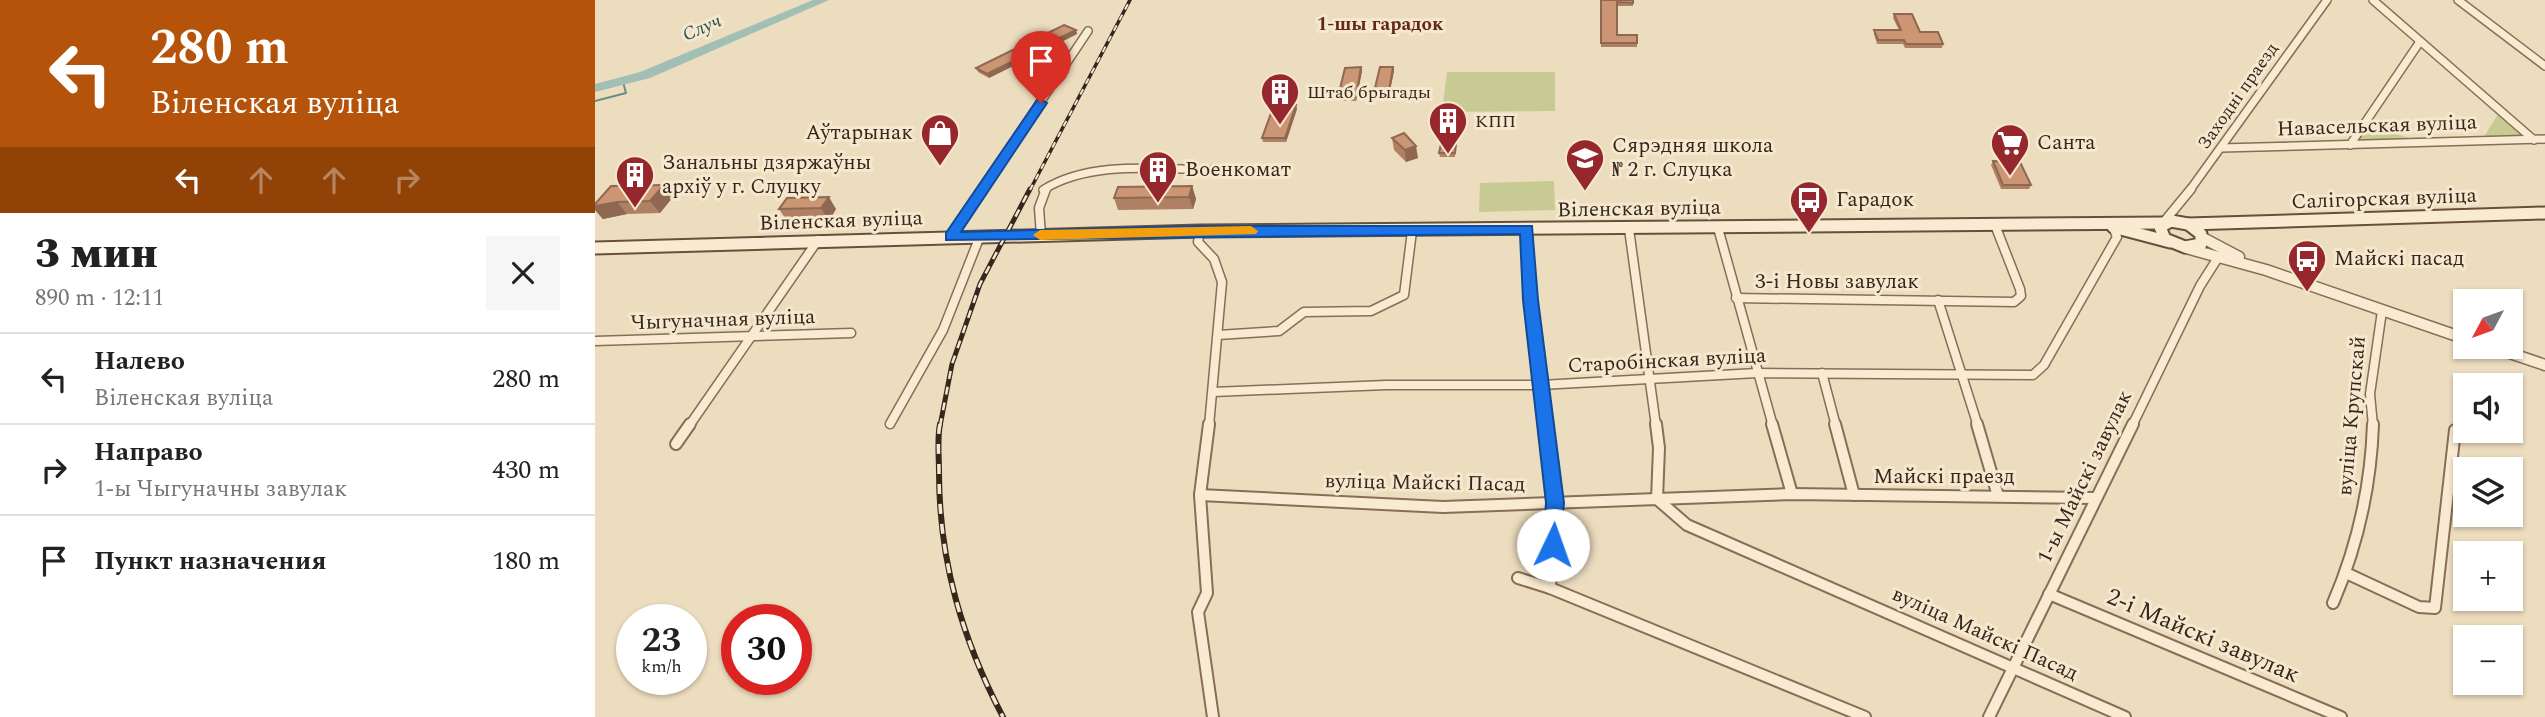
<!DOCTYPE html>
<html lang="ru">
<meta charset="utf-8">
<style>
:root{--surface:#fff;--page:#f6f6f6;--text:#222;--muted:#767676;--line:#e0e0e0}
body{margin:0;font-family:Spectral,serif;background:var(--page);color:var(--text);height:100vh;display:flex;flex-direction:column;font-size:26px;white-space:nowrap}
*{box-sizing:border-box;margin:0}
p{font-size:23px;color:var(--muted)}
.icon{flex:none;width:38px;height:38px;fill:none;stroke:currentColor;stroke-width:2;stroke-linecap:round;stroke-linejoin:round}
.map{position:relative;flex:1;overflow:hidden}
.side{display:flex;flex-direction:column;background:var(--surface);width:595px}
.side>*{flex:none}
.top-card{background:#b45309;color:#fff;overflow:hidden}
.needle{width:46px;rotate:229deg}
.controls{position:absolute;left:1858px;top:289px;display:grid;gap:14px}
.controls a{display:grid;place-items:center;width:70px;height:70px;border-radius:0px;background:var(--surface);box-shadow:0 2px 5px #0004;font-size:35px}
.speed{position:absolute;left:21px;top:604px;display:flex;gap:14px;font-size:35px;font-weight:700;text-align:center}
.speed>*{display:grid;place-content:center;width:91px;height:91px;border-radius:50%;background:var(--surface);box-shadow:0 2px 5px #0004;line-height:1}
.speed small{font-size:18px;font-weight:400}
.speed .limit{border:10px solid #d22;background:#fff;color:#111}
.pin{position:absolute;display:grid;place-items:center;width:60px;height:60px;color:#fff;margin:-72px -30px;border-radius:50% 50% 50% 0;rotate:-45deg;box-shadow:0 0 7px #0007}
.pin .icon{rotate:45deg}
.me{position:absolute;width:77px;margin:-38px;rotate:3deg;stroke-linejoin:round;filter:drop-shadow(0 0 5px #0008)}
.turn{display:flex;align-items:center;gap:24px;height:147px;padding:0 35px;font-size:32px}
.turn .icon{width:91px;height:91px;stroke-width:2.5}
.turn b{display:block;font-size:49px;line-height:60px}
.lanes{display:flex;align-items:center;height:66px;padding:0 35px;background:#0003;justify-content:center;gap:35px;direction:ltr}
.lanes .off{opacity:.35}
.round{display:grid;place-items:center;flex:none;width:74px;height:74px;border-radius:0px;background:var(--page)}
.summary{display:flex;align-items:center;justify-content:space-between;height:119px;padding:0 35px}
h1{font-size:42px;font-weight:800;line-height:52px}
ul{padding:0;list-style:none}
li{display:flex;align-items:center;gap:21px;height:91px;padding:0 35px;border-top:2px solid var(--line)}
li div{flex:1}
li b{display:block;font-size:26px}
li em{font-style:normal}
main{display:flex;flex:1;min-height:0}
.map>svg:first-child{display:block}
.green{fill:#c7cb93}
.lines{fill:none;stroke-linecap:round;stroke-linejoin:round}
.stream{stroke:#698d82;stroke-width:2}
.river{fill:#a2bfb5;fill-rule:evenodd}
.minor-far2-casing{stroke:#866e57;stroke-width:10}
.minor-far1-casing{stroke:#866e57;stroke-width:11}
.minor-casing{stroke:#866e57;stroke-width:14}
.tertiary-casing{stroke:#866e57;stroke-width:13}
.secondary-casing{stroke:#674f3b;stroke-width:15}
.minor-far2{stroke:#f9ebd1;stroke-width:7}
.minor-far1{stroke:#f9ebd1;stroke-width:8}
.minor{stroke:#f9ebd1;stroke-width:10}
.tertiary{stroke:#f9ebd1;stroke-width:10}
.secondary{stroke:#f9ebd1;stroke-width:11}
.rail-far2-casing{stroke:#35271c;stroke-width:3.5}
.rail-far1-casing{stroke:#35271c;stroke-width:5}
.rail-casing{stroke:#35271c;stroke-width:6}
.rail-far2{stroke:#f5e8ce;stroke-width:2;stroke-dasharray:6;stroke-linecap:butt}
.rail-far1{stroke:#f5e8ce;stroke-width:2.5;stroke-dasharray:8;stroke-linecap:butt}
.rail{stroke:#f5e8ce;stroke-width:3.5;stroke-dasharray:10;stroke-linecap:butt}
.wall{fill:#af8064}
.shaded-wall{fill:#8f6851}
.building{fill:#cc9574;stroke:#8f6851;stroke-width:2}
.route{fill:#1a73e8;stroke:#114b97;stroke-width:2}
.slow{fill:#f59e0b}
.labels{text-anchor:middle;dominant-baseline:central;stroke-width:6;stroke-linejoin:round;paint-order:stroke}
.far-poi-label{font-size:18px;fill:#35271c;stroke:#f5e8ce;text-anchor:start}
.far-street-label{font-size:18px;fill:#35271c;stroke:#f5e8ce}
.far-neighbourhood-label{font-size:19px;font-weight:bold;fill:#62271b;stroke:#f5e8ce}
.far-water-label{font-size:19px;font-style:italic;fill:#2b5550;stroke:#f5e8ce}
.street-label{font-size:21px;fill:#35271c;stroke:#f5e8ce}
.poi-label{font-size:21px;fill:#35271c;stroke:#f5e8ce;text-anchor:start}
.near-street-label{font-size:24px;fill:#35271c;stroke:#f5e8ce}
</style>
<main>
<section class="side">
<div class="top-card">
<div class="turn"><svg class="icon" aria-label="left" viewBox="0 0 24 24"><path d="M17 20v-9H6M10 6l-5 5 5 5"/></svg><div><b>280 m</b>Віленская вуліца</div></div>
<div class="lanes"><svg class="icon" aria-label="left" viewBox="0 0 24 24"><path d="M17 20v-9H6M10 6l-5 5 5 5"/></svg><svg class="icon off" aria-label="ahead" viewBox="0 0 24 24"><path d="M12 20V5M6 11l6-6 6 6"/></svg><svg class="icon off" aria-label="ahead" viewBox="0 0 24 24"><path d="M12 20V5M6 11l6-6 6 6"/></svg><svg class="icon off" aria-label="right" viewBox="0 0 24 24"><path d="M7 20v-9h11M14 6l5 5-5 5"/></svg></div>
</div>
<div class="summary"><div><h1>3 мин</h1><p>890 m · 12:11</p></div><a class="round"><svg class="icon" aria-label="close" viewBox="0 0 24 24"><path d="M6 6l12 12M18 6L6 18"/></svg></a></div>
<ul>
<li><svg class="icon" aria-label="left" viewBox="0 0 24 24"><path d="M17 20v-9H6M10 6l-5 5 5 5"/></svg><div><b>Налево</b><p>Віленская вуліца</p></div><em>280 m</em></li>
<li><svg class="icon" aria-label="right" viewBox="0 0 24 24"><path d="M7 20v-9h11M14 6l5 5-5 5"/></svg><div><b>Направо</b><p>1-ы Чыгуначны завулак</p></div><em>430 m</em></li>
<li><svg class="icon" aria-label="arrive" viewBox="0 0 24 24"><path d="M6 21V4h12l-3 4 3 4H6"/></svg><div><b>Пункт назначения</b></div><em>180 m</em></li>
</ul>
</section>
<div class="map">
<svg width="1950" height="717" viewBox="0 0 1950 717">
<rect width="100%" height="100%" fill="#edddbf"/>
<!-- green -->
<g class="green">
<path d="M852,72H960V111L847,112Z"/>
<path d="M1903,114L1928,135L1889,137Z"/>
<path d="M1772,124L1817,139L1762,141Z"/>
<path d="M959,181L960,210L884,212L885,183Z"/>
</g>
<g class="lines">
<!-- stream -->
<path class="stream" d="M0,101L31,93L28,82"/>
<!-- river -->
<path class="river" d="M218,0H234L55,78L0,92V84L45,72Z"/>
<!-- minor-far2 casing -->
<g class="minor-far2-casing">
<g id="minor-far2">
<path d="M1778,0L1939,140"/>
<path d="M1863,0L1950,66"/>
<path d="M1755,145L1824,43"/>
<path d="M1626,148L1950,139"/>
<path d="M387,190L493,31"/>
<path d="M448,190C497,159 567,170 623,170"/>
<path d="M1595,190L1732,0"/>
</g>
</g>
<!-- minor-far1 casing -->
<g class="minor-far1-casing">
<g id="minor-far1">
<path d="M1568,223L1596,189"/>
<path d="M1123,228L1178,426"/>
<path d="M1034,229L1061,426"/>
<path d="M932,230L935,300L950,426"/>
<path d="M605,231L603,242L619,259L627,282L614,426"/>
<path d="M446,235L444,208L451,189"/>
<path d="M356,236L388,189"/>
<path d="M1141,298L1419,302L1426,296L1425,289L1400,225"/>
<path d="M1343,300L1383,426"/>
<path d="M623,335L684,331L709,312L776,311L809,295L817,231"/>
<path d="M0,341L256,333"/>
<path d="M1227,373L1241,426"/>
<path d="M618,392L791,385H946L1162,373L1438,375L1449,365L1522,237L1518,227"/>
<path d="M295,424L348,330L385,236"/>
<path d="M94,426L223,240"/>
<path d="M1537,426L1605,286L1624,256"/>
<path d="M1778,426L1775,394L1787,311"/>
</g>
</g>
<!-- minor casing -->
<g class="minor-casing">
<g id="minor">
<path d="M614,424L605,495L612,593L603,612L618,717"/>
<path d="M950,424L960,503L955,588"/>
<path d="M1061,424L1064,448L1062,499L1197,494L1501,498"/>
<path d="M1177,424L1197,494"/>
<path d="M1240,424L1259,495"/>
<path d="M1382,424L1403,496"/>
<path d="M81,444L95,424"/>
<path d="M605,495L848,507L1062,499L1092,525L1530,717"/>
<path d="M1751,573L1824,607L1840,608L1860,430"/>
<path d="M923,578L955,588L1270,717"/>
<path d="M1454,594L1746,717"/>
<path d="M1738,603C1762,547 1776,485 1778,424"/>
<path d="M1394,717L1538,424"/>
</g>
</g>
<!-- tertiary casing -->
<g class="tertiary-casing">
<g id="tertiary">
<path d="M1608,238L1644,257"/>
<path d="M1591,248L1671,270L1871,339"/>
<path d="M1894,346L1950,365"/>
</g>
</g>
<!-- secondary casing -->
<g class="secondary-casing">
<g id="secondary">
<path d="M1576,221L1593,224L1606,234V244L1590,247L1570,239L1565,227Z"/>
<path d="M1593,224L1950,213"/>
<path d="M1518,227L1575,242"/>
<path d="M0,248L605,231L1568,223"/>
</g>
</g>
<!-- minor-far2 -->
<use href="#minor-far2" class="minor-far2"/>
<!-- minor-far1 -->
<use href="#minor-far1" class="minor-far1"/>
<!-- minor -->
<use href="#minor" class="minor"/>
<!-- tertiary -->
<use href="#tertiary" class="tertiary"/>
<!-- secondary -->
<use href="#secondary" class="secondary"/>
<!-- rail-far2 casing -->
<g class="rail-far2-casing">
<path id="rail-far2" d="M435,190L535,0"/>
</g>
<!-- rail-far1 casing -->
<g class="rail-far1-casing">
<path id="rail-far1" d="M345,426L357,364L385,284L435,189"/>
</g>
<!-- rail casing -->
<g class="rail-casing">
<path id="rail" d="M345,424C342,439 344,456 344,472C344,561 367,639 408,717"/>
</g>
<!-- rail-far2 -->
<use href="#rail-far2" class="rail-far2"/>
<!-- rail-far1 -->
<use href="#rail-far1" class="rail-far1"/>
<!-- rail -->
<use href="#rail" class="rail"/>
</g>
<!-- wall -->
<g class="wall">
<path d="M1006,0H1038V6H1022V35H1042V47H1006Z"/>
<path d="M1299,14L1325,32L1348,44L1347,48H1310L1308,44H1282L1279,34V30H1304L1298,18Z"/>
<path d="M481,30L482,34L394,78L383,72L381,68Z"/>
<path d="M766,67L767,71L761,101H744L743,97Z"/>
<path d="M798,67L799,71L793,100H779L778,96Z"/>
<path d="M702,109L691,142H668L667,138Z"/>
<path d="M797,138L823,158L811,162L799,150Z"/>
<path d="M861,148L860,157H845L844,153Z"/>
<path d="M1398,161L1436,185L1434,189H1406L1396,165Z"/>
<path d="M69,185L78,197L65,213L32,214L8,219L0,210V204Z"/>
<path d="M597,186L601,199L598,209L523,210L519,198Z"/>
<path d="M192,198L241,209L234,221H192L184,209Z"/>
</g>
<!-- shaded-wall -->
<g class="shaded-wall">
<path d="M481,30L482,34L394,78L392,74Z"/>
<path d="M766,67L767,71L761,101V97Z"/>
<path d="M798,67L799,71L793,100V96Z"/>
<path d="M701,105L702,109L691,142L690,138Z"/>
<path d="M821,146L823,158L811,162L810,150Z"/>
<path d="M69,185L78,197L65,213L55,201Z"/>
<path d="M597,186L601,199L598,209L594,197Z"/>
<path d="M234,197L241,209L234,221L226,208Z"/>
<path d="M22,202L32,214L8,219L0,210V206Z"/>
</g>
<!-- building -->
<g class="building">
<path d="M1006,0H1038V3L1022,2V35H1042V43H1006Z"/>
<path d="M1299,14H1317L1325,32H1343L1348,44H1311L1309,40H1283L1279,30H1306Z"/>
<path d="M469,25L481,30L392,74L381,68Z"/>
<path d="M766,67L761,97H743L750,68Z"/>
<path d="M785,67H798L793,96H778Z"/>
<path d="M679,105H701L690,138H667Z"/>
<path d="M809,133L821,146L810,150L797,138Z"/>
<path d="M846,144H861L860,153H844Z"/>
<path d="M1398,161L1425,162L1436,185H1408Z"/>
<path d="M69,185L55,201L22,202L0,206V204L16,186Z"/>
<path d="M597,186L594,197L519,198L523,187Z"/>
<path d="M234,197L226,208L184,209L192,198Z"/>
</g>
<!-- route -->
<path class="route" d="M446,99L452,103L366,232L605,226H937L943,300L969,503L964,551H951L948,545L951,503L928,300L925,234L351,240V233L442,100Z"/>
<!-- slow -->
<path class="slow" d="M656,226L663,231L661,234L445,240L438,235L445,230Z"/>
<!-- icons -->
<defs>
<g id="building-pin" transform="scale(2.0125)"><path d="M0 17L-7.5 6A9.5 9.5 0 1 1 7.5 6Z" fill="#95272d" stroke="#f5e8ce"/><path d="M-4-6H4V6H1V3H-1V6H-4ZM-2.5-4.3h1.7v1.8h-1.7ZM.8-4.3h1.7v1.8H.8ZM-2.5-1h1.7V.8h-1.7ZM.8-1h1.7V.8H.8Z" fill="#fff"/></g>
<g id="shop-pin" transform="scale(2.0125)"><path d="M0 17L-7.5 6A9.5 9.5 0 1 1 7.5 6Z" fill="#95272d" stroke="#f5e8ce"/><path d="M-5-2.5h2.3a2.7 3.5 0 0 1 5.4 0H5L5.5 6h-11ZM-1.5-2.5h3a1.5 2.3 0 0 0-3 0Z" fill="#fff"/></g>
<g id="supermarket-pin" transform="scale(2.0125)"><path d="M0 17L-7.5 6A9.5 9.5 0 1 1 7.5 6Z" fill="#95272d" stroke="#f5e8ce"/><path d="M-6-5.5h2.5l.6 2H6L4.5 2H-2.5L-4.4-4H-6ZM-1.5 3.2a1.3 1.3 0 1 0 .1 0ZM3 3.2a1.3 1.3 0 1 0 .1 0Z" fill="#fff"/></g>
<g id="school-pin" transform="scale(2.0125)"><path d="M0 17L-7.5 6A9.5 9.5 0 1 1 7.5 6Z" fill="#95272d" stroke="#f5e8ce"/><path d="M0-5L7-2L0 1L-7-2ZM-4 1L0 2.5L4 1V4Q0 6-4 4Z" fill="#fff"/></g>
<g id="bus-pin" transform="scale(2.0125)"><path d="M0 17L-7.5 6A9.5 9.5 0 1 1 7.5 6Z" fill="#95272d" stroke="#f5e8ce"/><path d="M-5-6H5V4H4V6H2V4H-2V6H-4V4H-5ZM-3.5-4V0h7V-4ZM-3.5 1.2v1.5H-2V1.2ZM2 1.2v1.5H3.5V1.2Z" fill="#fff"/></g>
</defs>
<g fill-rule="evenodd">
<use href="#building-pin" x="685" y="92"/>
<use href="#building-pin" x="853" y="121"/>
<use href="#shop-pin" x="345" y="133"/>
<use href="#supermarket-pin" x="1415" y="143"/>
<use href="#school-pin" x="990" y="158"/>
<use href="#building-pin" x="563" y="170"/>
<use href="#building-pin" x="40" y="175"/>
<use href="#bus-pin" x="1214" y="200"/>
<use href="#bus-pin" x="1712" y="259"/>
</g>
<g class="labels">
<!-- far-poi labels -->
<g class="far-poi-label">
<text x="712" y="92">Штаб брыгады</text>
<text x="880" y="121">КПП</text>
</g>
<!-- far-street labels -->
<g class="far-street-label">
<text transform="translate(1643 96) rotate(-55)">Заходні праезд</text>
</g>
<!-- far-neighbourhood labels -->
<g class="far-neighbourhood-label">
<text x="785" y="24">1-шы гарадок</text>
</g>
<!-- far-water labels -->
<g class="far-water-label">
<text transform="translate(107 28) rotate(-23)">Случ</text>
</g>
<!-- street labels -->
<g class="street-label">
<text transform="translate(1782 126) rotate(-2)">Навасельская вуліца</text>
<text transform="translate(1789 199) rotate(-2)">Салігорская вуліца</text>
<text transform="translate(1044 209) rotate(-1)">Віленская вуліца</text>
<text transform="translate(246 221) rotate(-2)">Віленская вуліца</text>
<text x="1242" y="282">3-і Новы завулак</text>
<text transform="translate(128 320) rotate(-2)">Чыгуначная вуліца</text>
<text transform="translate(1072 361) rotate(-3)">Старобінская вуліца</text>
<text transform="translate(1757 416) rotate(-85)">вуліца Крупскай</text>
<text x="1349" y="477">Майскі праезд</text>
<text transform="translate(1490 477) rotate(-64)">1-ы Майскі завулак</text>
<text transform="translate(830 483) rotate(1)">вуліца Майскі Пасад</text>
<text transform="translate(1390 634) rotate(24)">вуліца Майскі Пасад</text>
</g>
<!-- poi labels -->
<g class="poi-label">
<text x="318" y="133" text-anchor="end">Аўтарынак</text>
<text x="1442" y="143">Санта</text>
<text x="1017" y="146">Сярэдняя школа<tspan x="1017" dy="24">№ 2 г. Слуцка</tspan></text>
<text x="67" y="163">Занальны дзяржаўны<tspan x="67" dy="24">архіў у г. Слуцку</tspan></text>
<text x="590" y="170">Военкомат</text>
<text x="1241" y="200">Гарадок</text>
<text x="1739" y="259">Майскі пасад</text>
</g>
<!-- near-street labels -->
<g class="near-street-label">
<text transform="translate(1608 636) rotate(23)">2-і Майскі завулак</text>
</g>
</g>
</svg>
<div class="controls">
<a><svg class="needle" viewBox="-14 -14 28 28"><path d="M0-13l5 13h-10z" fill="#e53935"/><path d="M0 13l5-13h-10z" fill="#767676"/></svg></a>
<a><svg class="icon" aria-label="sound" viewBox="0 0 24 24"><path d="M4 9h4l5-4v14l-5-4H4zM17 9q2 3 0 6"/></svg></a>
<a><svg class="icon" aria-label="layers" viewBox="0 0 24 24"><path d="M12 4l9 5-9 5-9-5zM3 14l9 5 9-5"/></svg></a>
<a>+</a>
<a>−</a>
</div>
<div class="speed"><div>23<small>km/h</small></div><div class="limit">30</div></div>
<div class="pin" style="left:446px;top:103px;background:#d93025"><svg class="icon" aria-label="arrive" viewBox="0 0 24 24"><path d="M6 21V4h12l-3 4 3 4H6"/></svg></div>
<svg class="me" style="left:958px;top:545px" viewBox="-20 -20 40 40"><circle r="19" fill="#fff"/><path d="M0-13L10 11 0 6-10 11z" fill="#1a73e8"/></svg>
</div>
</main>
